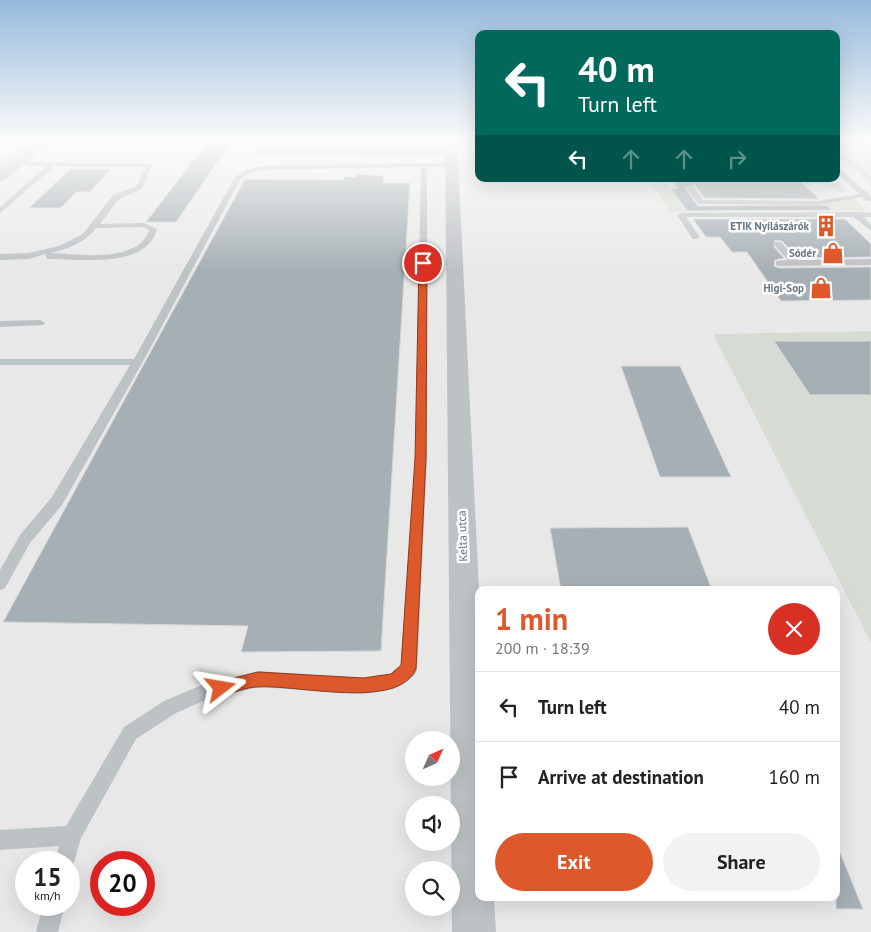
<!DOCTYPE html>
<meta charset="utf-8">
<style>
:root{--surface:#fff;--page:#f2f2f2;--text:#222;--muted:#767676;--line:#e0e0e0;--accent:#dd592c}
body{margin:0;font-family:"PT Sans",sans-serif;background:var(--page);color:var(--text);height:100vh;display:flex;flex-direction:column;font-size:19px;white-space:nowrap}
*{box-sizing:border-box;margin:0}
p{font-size:16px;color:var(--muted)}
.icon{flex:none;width:28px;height:28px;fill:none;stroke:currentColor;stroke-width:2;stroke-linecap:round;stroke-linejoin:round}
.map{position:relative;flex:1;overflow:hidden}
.drawer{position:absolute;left:475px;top:586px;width:365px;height:315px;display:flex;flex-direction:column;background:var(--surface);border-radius:10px;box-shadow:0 5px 20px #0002}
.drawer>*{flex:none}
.guide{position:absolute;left:475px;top:30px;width:365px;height:152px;border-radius:10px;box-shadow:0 5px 20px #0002;background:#00695c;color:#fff;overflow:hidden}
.needle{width:32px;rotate:45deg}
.controls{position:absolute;left:405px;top:731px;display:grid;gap:10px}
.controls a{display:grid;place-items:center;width:55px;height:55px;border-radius:50%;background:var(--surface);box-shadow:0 5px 20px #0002;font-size:25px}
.speed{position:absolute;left:15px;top:851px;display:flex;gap:10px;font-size:25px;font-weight:700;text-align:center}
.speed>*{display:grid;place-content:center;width:65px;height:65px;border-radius:50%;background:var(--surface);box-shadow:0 5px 20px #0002;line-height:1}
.speed small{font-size:12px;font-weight:400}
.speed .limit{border:8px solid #d22;background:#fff;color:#111}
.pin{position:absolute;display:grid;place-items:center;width:42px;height:42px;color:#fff;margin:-21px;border:2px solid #fff;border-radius:50%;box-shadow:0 1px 5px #0007}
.me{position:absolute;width:55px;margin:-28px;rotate:76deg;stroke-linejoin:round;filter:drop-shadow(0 0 4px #0008)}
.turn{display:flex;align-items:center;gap:18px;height:105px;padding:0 20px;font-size:22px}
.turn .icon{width:65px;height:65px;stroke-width:2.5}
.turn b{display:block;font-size:35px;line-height:42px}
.lanes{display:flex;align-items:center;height:48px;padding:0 20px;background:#0003;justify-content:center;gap:25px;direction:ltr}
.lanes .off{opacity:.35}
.round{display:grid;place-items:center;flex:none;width:52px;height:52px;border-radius:26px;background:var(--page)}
.headline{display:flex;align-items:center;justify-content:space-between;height:85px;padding:0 20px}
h1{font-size:30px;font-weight:600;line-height:38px;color:var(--accent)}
.action{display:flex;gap:10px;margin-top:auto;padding:10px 20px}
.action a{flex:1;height:58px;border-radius:30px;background:var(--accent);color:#fff;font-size:20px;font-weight:600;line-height:58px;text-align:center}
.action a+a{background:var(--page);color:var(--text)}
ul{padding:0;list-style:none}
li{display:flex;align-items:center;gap:15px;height:70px;padding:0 20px;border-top:1px solid var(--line)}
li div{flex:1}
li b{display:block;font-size:19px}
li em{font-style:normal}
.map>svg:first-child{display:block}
.built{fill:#e7e8e7;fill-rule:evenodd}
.green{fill:#d6dbd3}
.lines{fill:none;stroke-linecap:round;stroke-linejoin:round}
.stream{fill:#b8c3c8;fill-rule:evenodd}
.building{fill:#a6afb4;stroke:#d8d8d6}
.service{fill:#bdc2c5;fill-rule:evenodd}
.minor{fill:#bdc2c5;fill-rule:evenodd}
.route{fill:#dd592c;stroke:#903a1d}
.labels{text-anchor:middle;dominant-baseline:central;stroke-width:5;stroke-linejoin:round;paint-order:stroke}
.far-poi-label{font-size:11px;font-weight:bold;fill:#667683;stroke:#fff;text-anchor:end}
.street-label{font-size:12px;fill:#667683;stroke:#fff}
</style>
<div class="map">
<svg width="871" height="932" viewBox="0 0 871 932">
<rect width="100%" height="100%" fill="#f6f6f3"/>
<!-- built -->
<path class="built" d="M0,141H479V179H836V155L871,186V331L713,334L871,643V932H0ZM479,590H836V898H479ZM414,740H451V778H414ZM414,805H451V842H414ZM26,862H69V905H26ZM101,862H144V905H101ZM414,870H451V908H414Z"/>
<!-- green -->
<g class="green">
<path d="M27,141H38L0,170V160Z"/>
<path d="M836,141H867L871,143V186L836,155Z"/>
<path d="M650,179H835L850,193L837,191L826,184H805L803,181L665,180L686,212H669Z"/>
<path d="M854,198L866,210L812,211L813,204L830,203Z"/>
<path d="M871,331V643L713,334Z"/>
</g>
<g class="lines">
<!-- stream -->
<path class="stream" d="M836,149L871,177V180L836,152Z"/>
</g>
<!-- building -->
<g class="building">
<path d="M208,141H232L176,222H146Z"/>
<path d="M70,169H111L90,192H76L61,208H29Z"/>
<path d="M358,174L384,176L383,183H410L381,651L241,652L248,626L3,622L245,179L342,180L346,176L355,177Z"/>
<path d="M673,182H801L819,199L704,198L695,185L685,188L698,206L826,205L831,210L687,211L671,189L678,188Z"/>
<path d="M693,219H845L871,244V257L798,258L782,241L775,240L774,247L784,258L775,260L774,266L779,268L871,267V300L781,301L747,252H732L720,237H706Z"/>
<path d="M774,341H871V395H810Z"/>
<path d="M621,366H680L731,477H660Z"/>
<path d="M688,527L712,590H561L550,528Z"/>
<path d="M837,845L863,909H836Z"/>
</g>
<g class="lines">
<!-- service -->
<g class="service">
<path d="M255,151H451L454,153L451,155L253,154L252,153Z"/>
<path d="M16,162L152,164L142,189L119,199L100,224L144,223L157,229C147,269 80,259 49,259L46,258V254L29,259L0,260V254L29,253L59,246L83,234L113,195L136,186L146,167L55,166L0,213V207L47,166L14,165L13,164ZM143,227L149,230C139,264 77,254 50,253C67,249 85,243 96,228Z"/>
<path d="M424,163H452L455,165L452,167H427V458L417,669L415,675L394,689L363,694L258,687L203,701L176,713L136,739L81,838L72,869L69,871V862H55L59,846L0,850V830L66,826L124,727L164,701L202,685L258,671L363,678L390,674L401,665L415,458L421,167L263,170L250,173L241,178L146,356L62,505L30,543L5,588L0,590V570L20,535L52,497L130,365H0V359H134L235,177L246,170L263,166Z"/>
<path d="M836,166L868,193L871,197V201H866L863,197L818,205L701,204H698L687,189L694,187L703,200L818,201L859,194L836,172Z"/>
<path d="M855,212L871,213V217H863L871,225V231L854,217H686L700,237L696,239H693L677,215L681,213Z"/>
<path d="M775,242H781L797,260L871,259V265L779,266L776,265V261L788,260L775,246Z"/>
<path d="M40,320L45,323L43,325L0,327V321Z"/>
<path d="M43,905H65L58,932H36Z"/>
</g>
<!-- minor -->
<g class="minor">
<path d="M39,141H52L5,180L0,181V170Z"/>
<path d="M445,141H457L479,590V898H494L496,932H452Z"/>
</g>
</g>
<!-- sky -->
<linearGradient id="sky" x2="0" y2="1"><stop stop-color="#95badb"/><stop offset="0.52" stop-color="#fbfbfa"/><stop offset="1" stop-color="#fbfbfa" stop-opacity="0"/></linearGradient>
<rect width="871" height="271" fill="url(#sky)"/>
<!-- route -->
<path class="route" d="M423,260L427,263L426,458L416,669C398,711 296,684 258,687C246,687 233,693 221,696L215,693L213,688L215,683L258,672L363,678L391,674L401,665L415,458L419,263Z"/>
<!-- icons -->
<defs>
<g id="building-bare" transform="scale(1.725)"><path d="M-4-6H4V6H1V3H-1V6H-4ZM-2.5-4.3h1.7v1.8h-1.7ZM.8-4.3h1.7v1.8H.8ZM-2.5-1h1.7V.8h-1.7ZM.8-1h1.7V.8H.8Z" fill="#dd592c" stroke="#fff" stroke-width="2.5" paint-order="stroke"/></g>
<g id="shop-bare" transform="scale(1.725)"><path d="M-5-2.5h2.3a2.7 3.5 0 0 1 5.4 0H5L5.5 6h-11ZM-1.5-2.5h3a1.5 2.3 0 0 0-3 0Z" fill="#dd592c" stroke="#fff" stroke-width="2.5" paint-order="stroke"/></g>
</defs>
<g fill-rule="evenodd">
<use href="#building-bare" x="826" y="226"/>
<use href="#shop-bare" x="833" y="253"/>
<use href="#shop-bare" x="821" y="288"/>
</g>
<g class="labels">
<!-- far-poi labels -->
<g class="far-poi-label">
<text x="809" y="226">ETIK Nyílászárók</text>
<text x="816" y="253">Sódér</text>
<text x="804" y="288">Higi-Sop</text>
</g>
<!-- street labels -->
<g class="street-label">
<text transform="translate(462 536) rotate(-92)">Kelta utca</text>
</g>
</g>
</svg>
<div class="controls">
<a><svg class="needle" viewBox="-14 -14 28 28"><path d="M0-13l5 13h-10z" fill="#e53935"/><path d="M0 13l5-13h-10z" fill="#767676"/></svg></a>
<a><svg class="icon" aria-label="sound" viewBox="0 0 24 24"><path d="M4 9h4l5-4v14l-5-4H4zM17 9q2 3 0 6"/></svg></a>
<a><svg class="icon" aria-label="search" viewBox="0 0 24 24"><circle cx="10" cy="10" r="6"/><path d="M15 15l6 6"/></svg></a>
</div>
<div class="speed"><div>15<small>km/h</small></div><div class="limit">20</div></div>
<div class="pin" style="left:423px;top:263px;background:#d93025"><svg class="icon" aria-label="arrive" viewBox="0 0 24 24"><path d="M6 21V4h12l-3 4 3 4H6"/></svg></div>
<svg class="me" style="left:221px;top:688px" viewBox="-20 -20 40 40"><path d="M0-17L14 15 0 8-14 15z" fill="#dd592c" stroke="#fff" stroke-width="4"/></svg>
<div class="guide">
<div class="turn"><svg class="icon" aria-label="left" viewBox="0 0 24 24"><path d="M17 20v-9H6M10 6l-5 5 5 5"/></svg><div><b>40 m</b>Turn left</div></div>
<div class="lanes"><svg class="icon" aria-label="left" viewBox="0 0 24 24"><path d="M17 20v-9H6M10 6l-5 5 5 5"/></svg><svg class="icon off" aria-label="ahead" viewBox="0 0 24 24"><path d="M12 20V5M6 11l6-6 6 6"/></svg><svg class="icon off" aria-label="ahead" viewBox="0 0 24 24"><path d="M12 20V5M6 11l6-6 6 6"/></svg><svg class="icon off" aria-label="right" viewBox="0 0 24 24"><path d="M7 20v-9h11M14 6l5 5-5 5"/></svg></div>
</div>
<section class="drawer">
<div class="headline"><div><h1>1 min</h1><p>200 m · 18:39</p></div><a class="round" style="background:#d93025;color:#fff"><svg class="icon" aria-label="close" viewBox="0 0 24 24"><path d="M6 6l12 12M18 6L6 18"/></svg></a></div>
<ul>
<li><svg class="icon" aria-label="left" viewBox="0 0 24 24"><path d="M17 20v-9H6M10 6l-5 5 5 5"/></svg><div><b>Turn left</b></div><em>40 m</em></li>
<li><svg class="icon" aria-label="arrive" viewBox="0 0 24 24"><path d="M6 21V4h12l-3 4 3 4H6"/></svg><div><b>Arrive at destination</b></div><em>160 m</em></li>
</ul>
<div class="action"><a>Exit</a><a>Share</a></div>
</section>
</div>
